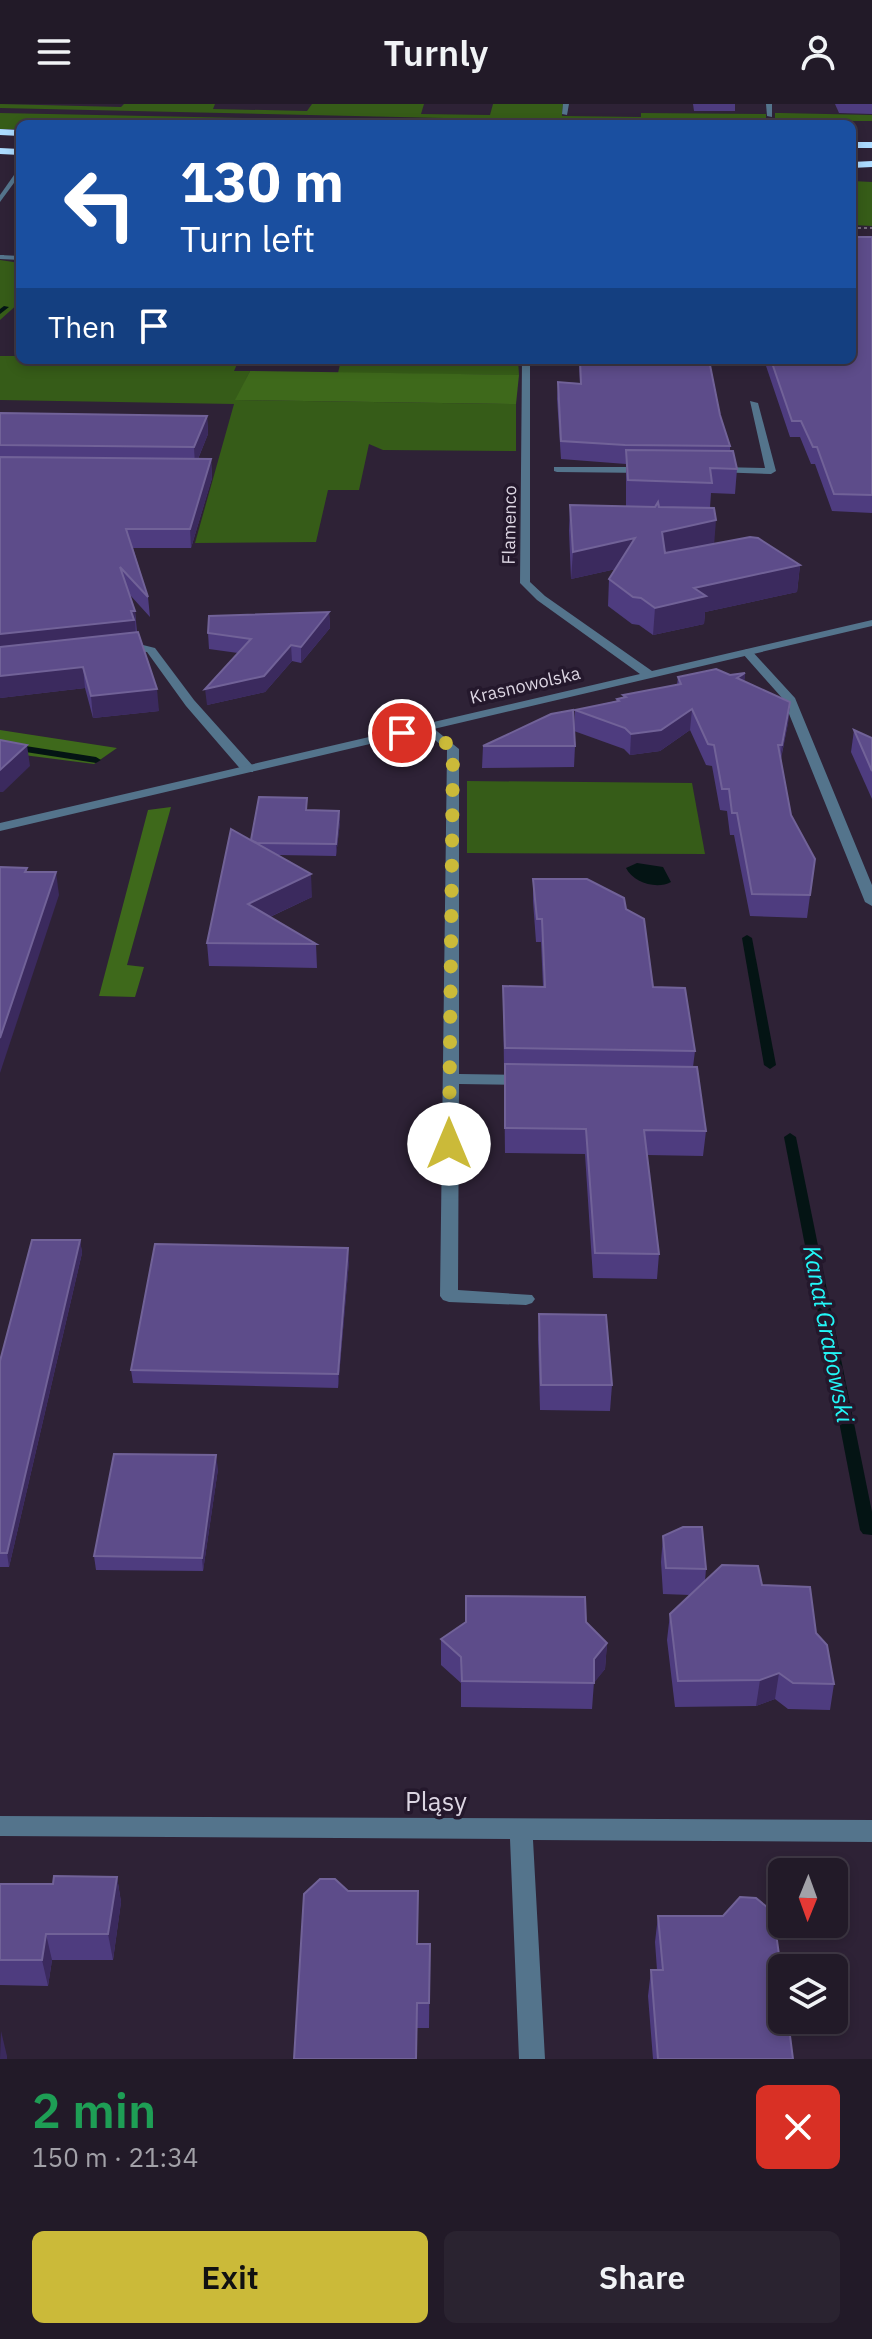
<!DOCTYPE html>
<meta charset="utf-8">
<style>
:root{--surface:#221a28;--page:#2a2330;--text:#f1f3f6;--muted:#a2a1a8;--line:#3f3845;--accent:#cbba39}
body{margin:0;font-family:"IBM Plex Sans",sans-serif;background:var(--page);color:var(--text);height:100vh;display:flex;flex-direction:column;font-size:30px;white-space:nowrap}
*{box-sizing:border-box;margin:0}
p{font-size:26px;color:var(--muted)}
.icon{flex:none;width:44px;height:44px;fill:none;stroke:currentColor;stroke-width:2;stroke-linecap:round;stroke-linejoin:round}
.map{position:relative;height:1955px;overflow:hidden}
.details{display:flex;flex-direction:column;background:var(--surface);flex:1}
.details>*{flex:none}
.hud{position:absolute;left:16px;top:16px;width:840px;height:244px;border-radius:12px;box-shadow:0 4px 12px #0003,0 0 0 2px var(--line);background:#1a4fa0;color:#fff;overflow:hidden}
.needle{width:52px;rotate:181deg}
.buttons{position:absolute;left:768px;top:1754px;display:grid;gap:16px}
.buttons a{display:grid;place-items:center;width:80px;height:80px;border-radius:12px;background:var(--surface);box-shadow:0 4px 12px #0003,0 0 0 2px var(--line);font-size:40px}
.pin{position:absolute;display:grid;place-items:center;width:68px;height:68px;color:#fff;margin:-34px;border:4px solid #fff;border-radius:50%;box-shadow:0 2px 8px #0007}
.me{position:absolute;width:88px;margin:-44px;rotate:0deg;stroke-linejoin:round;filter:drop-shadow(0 0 6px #0008)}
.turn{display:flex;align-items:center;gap:28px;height:168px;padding:0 32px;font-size:36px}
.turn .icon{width:104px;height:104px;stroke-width:2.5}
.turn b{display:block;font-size:56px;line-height:68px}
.then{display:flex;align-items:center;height:76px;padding:0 32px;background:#0003;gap:16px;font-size:30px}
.round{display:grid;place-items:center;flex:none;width:84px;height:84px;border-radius:12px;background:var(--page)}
.summary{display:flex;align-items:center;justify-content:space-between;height:136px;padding:0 32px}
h1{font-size:48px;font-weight:600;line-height:60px;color:#1e9e55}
.primary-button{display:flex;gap:16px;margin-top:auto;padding:16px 32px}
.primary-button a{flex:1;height:92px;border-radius:12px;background:var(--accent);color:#111;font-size:32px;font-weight:600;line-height:92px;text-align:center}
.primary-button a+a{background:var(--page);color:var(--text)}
header{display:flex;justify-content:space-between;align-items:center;height:104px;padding:0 32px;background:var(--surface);font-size:36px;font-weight:600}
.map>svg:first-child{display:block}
.green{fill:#365c18}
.forest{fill:#3e691b}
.water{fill:#041414}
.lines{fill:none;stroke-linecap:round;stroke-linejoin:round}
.stream{fill:#041414;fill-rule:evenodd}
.path{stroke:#73697a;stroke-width:2;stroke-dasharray:3 3;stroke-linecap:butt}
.lane{fill:#54748c;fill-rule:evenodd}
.street{fill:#54748c;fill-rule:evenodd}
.highway{fill:#acdbff;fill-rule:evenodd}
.wall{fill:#4e3c7f}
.shaded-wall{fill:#3b2a5e}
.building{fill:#5d4c8a;stroke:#716298;stroke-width:2}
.route{stroke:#cbba39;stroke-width:14;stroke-dasharray:0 25.2}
.labels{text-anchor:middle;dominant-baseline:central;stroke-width:7;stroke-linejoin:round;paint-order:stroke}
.far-street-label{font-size:18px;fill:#dcd5e2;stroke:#24182c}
.water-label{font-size:24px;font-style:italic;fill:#23f7f8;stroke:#24182c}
.near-street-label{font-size:26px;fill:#dcd5e2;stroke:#24182c}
</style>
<header><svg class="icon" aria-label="menu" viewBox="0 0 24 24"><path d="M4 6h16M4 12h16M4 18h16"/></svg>Turnly<svg class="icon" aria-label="person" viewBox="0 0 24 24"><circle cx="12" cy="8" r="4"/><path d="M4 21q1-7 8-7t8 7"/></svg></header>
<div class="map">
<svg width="872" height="1955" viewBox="0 0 872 1955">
<rect width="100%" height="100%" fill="#2e2236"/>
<!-- green -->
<g class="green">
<path d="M0,0L121,3L124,0H215L213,5L307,7L312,0H424L421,10L490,11L493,0H563L562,12L641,13V9L766,10V14H775V9H781L872,11V17H576L0,4Z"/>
<path d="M0,9L543,20H20V25H0Z"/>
<path d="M852,77L872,78V122L852,121Z"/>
<path d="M0,156L20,159V198L0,216Z"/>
<path d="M0,252H20V256H239L234,267H250L236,296L516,300V347L383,346L369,340L359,386H328L316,438L195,439L234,300L0,296Z"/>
<path d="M341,256H518L519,271L338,269Z"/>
<path d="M467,677L692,679L705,750L467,749Z"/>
</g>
<!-- forest -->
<g class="forest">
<path d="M250,267L519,271L516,300L235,296Z"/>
<path d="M0,626L117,644L94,660L0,648Z"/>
<path d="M171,703L127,861L144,863L135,893L99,892L148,706Z"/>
</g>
<!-- water -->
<path class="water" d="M637,759L663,763L671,778C656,786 633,778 626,764Z"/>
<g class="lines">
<!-- stream -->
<g class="stream">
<path d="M4,202L9,203L0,210V205Z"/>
<path d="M0,638L96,653L101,656L96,659L0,644Z"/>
<path d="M747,831L752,834L776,961L770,965L764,961L742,834Z"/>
<path d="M790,1029L796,1033L872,1408V1431L863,1430L860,1426L784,1033Z"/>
</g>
<!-- path -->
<path class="path" d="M852,124H872"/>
<!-- lane -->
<g class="lane">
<path d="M563,0H569L567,11L562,10Z"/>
<path d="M766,0H772V13L767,12Z"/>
<path d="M14,71L19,72L0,98V91Z"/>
<path d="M0,151L20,152V156L0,155Z"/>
<path d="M750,297L758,299L776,367L771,370L715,368L713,366L718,363L765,364Z"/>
<path d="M554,363H647L652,366L647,369L557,368L554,367Z"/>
<path d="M139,540L155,544L194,596L253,662V668H243L186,602L147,548L125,547L119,544L125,541Z"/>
<path d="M747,545L751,546L795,594L872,781V802L865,798L783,595L743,550L741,548Z"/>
<path d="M427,619L459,645V970L527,971L535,976L527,981L459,980L458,1186L532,1191L535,1195L532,1199L526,1201L449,1198L443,1196L440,1192L447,646L423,626L421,623Z"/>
</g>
<!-- street -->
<g class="street">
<rect x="0" y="151" width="4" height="4"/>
<path d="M522,256H530V478L545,492L652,567L872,516V522L0,727V719L640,570L537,496L520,479Z"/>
<path d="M0,1712L872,1716V1738L533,1736L545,1955H519L510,1735L0,1732Z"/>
</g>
<!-- highway -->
<g class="highway">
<path d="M0,25L20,26V32L0,31Z"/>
<rect x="852" y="38" width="20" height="6"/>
<path d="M0,44L20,45V51L0,50Z"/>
<path d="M872,57V63L852,64V58Z"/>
</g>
</g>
<!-- wall -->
<g class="wall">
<path d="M693,0H735V7H694Z"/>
<path d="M835,0H872V10L839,9Z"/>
<path d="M872,133V409L832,407L815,360H811L800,333H790L764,256H852Z"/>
<path d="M579,256H709L720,311L730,342V347L737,365L735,390L711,389L710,404L714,440L800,461L797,488L705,508L704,520L653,531L639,521L632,520L608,502L609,475L616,465L571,475L569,427L570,401L626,402V360L561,355L557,295L558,278L580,279Z"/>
<path d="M0,309L207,312L208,330L198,355H211L212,374L191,444H133L148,493L150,513L130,491L135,507L137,528L135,529L159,607L93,614L85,584L0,594Z"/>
<path d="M329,508L330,524L301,559L292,557L265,588L207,601L238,549L209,545L208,529Z"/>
<path d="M745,569L744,578L790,598L788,619L781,655L791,711L815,755L807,814L750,812L734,731H730L727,707L720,706L712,662L706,661L690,626L660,647L630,651L624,645L574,627L575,642L574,663L482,664L483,642L574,621L575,606L616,597L617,595L623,594V591L677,581L678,573L730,571Z"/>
<path d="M854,626L872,634V695L851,648Z"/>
<path d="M308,706L339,707L340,718L336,752L278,751L312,793L270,813L316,840L317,864L209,862L207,839L251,736Z"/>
<path d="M533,775L626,805L653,883L695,947L693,963L706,1027L703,1052L647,1051L659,1150L657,1175L593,1174L585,1050L505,1049L503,882L543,883L541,838H536L533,797Z"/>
<path d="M80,1136L82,1149L9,1463H0V1257Z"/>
<path d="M349,1157L338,1284L133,1279L131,1266Z"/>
<path d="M539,1210L612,1281L610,1307L540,1306L538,1235Z"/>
<path d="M218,1365L203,1467L96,1466L94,1452Z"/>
<path d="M663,1432L706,1465L705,1477L762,1481L816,1529L834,1580L830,1606L788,1605L775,1595L756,1602L675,1603L667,1536L670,1510L690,1491L663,1490L661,1458Z"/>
<path d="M441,1535L607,1539L605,1565L594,1578L592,1605L461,1603V1579L441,1561Z"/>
<path d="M117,1773L121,1798L113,1856H52L48,1882L0,1881V1780H53Z"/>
<path d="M348,1787L418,1840H430L429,1924H417Z"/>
<path d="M658,1812L793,1955H653L648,1892L651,1866H657L655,1838Z"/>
</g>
<!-- shaded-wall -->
<g class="shaded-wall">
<path d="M207,312L208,330L195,362L194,343Z"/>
<path d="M211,355L212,374L191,444L190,425Z"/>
<path d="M716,416L714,442L660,454L662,428Z"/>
<path d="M635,434L634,461L571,475L573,448Z"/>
<path d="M800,461L797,488L705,508L704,520L653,531L655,504L694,484Z"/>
<path d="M135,507L136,537L0,551V530Z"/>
<path d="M329,508L330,524L301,559V543Z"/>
<path d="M291,541L292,557L265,588L207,601L205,585Z"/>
<path d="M83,563L85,584L0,594V572Z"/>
<path d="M745,569L743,589L737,574Z"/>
<path d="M157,585L159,607L93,614L91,592Z"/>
<path d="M790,598L788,619L779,662L782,641Z"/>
<path d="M692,605L690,626L660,647L630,651L631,630Z"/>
<path d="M27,641L30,662L3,688H0V666Z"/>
<path d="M339,707L340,718L336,752V740Z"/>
<path d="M56,768L59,791L0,969V934Z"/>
<path d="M311,770L312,793L250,822L248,800Z"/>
<path d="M80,1136L82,1149L9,1463L7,1449Z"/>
<path d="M348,1144L349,1157L338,1284V1270Z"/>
<path d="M216,1351L218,1365L203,1467L202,1454Z"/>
<path d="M607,1539L605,1565L594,1579V1555Z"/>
<path d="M779,1569L775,1595L756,1602L760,1576Z"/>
<path d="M117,1773L121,1798L113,1856L108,1830Z"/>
<path d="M46,1830L52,1856L48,1882L42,1856Z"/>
<path d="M1,1927L7,1952V1955H0Z"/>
</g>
<!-- building -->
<g class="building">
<path d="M852,133H872V391L834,390L817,343H813L801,317H792L771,256H852Z"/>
<path d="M580,256H709L720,311L730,342L625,341L561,337L558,278L581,280Z"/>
<path d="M0,309L207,312L194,343L0,341Z"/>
<path d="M626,346L733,347L737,365L710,364L712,379L628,376Z"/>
<path d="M0,353L211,355L190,425H126L148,493L120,463L135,507H131L134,516L0,530Z"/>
<path d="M658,398L659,403L714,404L716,416L662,428L665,449L750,433L758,434L800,461L694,484L706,492L655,504L641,494L633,493L609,475L635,434L573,448L570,401L655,403Z"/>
<path d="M329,508L301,543L291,541L264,572L205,585L251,535L208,529L209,512Z"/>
<path d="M138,528L157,585L91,592L83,563L0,572V543Z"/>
<path d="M716,565L730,571L745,569L737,574L790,598L782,641H778L791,711L815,755L810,791L752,790L737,709H732L729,685H722L714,641L708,640L692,605L661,626L631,630L625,624L575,606L619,597L617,595L626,593L623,591L681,580L678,573Z"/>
<path d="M573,606L575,642H483L551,610Z"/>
<path d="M854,626L872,634V667Z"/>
<path d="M0,636L27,641L0,666Z"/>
<path d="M259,693L307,694L306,706L339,707L336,740L257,739L251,736Z"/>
<path d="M231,725L311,770L248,800L316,840L207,839Z"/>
<path d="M0,763L27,764L25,768H56L0,934Z"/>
<path d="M533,775H587L624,794L626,805L644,815L653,883L685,884L695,947L505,944L503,882L545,883L542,815H537Z"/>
<path d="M505,960L697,963L706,1027L644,1026L659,1150L595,1149L586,1025L505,1024Z"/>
<path d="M32,1136H80L7,1449H0V1257Z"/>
<path d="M155,1140L348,1144L338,1270L131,1266Z"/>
<path d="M539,1210L606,1211L612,1281H541Z"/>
<path d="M114,1350L216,1351L202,1454L94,1452Z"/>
<path d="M683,1423H702L706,1465L666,1464L663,1432Z"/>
<path d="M722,1461L758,1462L762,1481L810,1483L816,1529L827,1541L834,1580L793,1579L779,1569L760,1576L678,1577L670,1510Z"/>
<path d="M466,1492L585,1493L586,1518L607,1539L594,1555V1579L462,1577L461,1553L441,1535L466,1518Z"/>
<path d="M54,1772L117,1773L108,1830H46L42,1856H0V1780H53Z"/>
<path d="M320,1775H335L348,1787H418L417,1840H430L429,1899H417L416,1955H294L304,1790Z"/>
<path d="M740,1793L756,1794L773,1808L782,1872V1916H788L793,1955H658L651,1866H663L658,1812H723Z"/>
</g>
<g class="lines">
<!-- route -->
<path class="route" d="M402,629L427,623L453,645L449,1040"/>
</g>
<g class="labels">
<!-- far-street labels -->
<g class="far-street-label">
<text transform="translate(509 421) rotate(-89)">Flamenco</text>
<text transform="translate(525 581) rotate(-13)">Krasnowolska</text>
</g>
<!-- water labels -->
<g class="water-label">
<text transform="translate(829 1230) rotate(79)">Kanał Grabowski</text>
</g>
<!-- near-street labels -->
<g class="near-street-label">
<text x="436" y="1697">Pląsy</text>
</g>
</g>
</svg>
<div class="buttons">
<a><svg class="needle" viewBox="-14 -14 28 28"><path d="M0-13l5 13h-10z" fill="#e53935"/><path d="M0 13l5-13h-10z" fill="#a2a1a8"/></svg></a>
<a><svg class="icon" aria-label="layers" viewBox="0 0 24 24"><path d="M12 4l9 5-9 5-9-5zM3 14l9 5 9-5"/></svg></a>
</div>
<div class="pin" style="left:402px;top:629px;background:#d93025"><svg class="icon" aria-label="arrive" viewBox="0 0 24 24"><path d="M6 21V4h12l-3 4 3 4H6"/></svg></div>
<svg class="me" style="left:449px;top:1040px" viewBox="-20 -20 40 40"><circle r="19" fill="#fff"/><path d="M0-13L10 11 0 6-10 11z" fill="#cbba39"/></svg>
<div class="hud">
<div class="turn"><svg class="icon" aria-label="left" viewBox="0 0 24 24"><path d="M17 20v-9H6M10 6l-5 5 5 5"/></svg><div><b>130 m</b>Turn left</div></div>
<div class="then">Then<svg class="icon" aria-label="arrive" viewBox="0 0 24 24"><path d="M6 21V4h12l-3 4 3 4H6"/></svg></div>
</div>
</div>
<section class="details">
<div class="summary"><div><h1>2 min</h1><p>150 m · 21:34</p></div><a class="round" style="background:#d93025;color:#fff"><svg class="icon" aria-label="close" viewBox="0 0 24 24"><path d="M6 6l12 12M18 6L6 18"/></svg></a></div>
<div class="primary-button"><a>Exit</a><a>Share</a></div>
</section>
